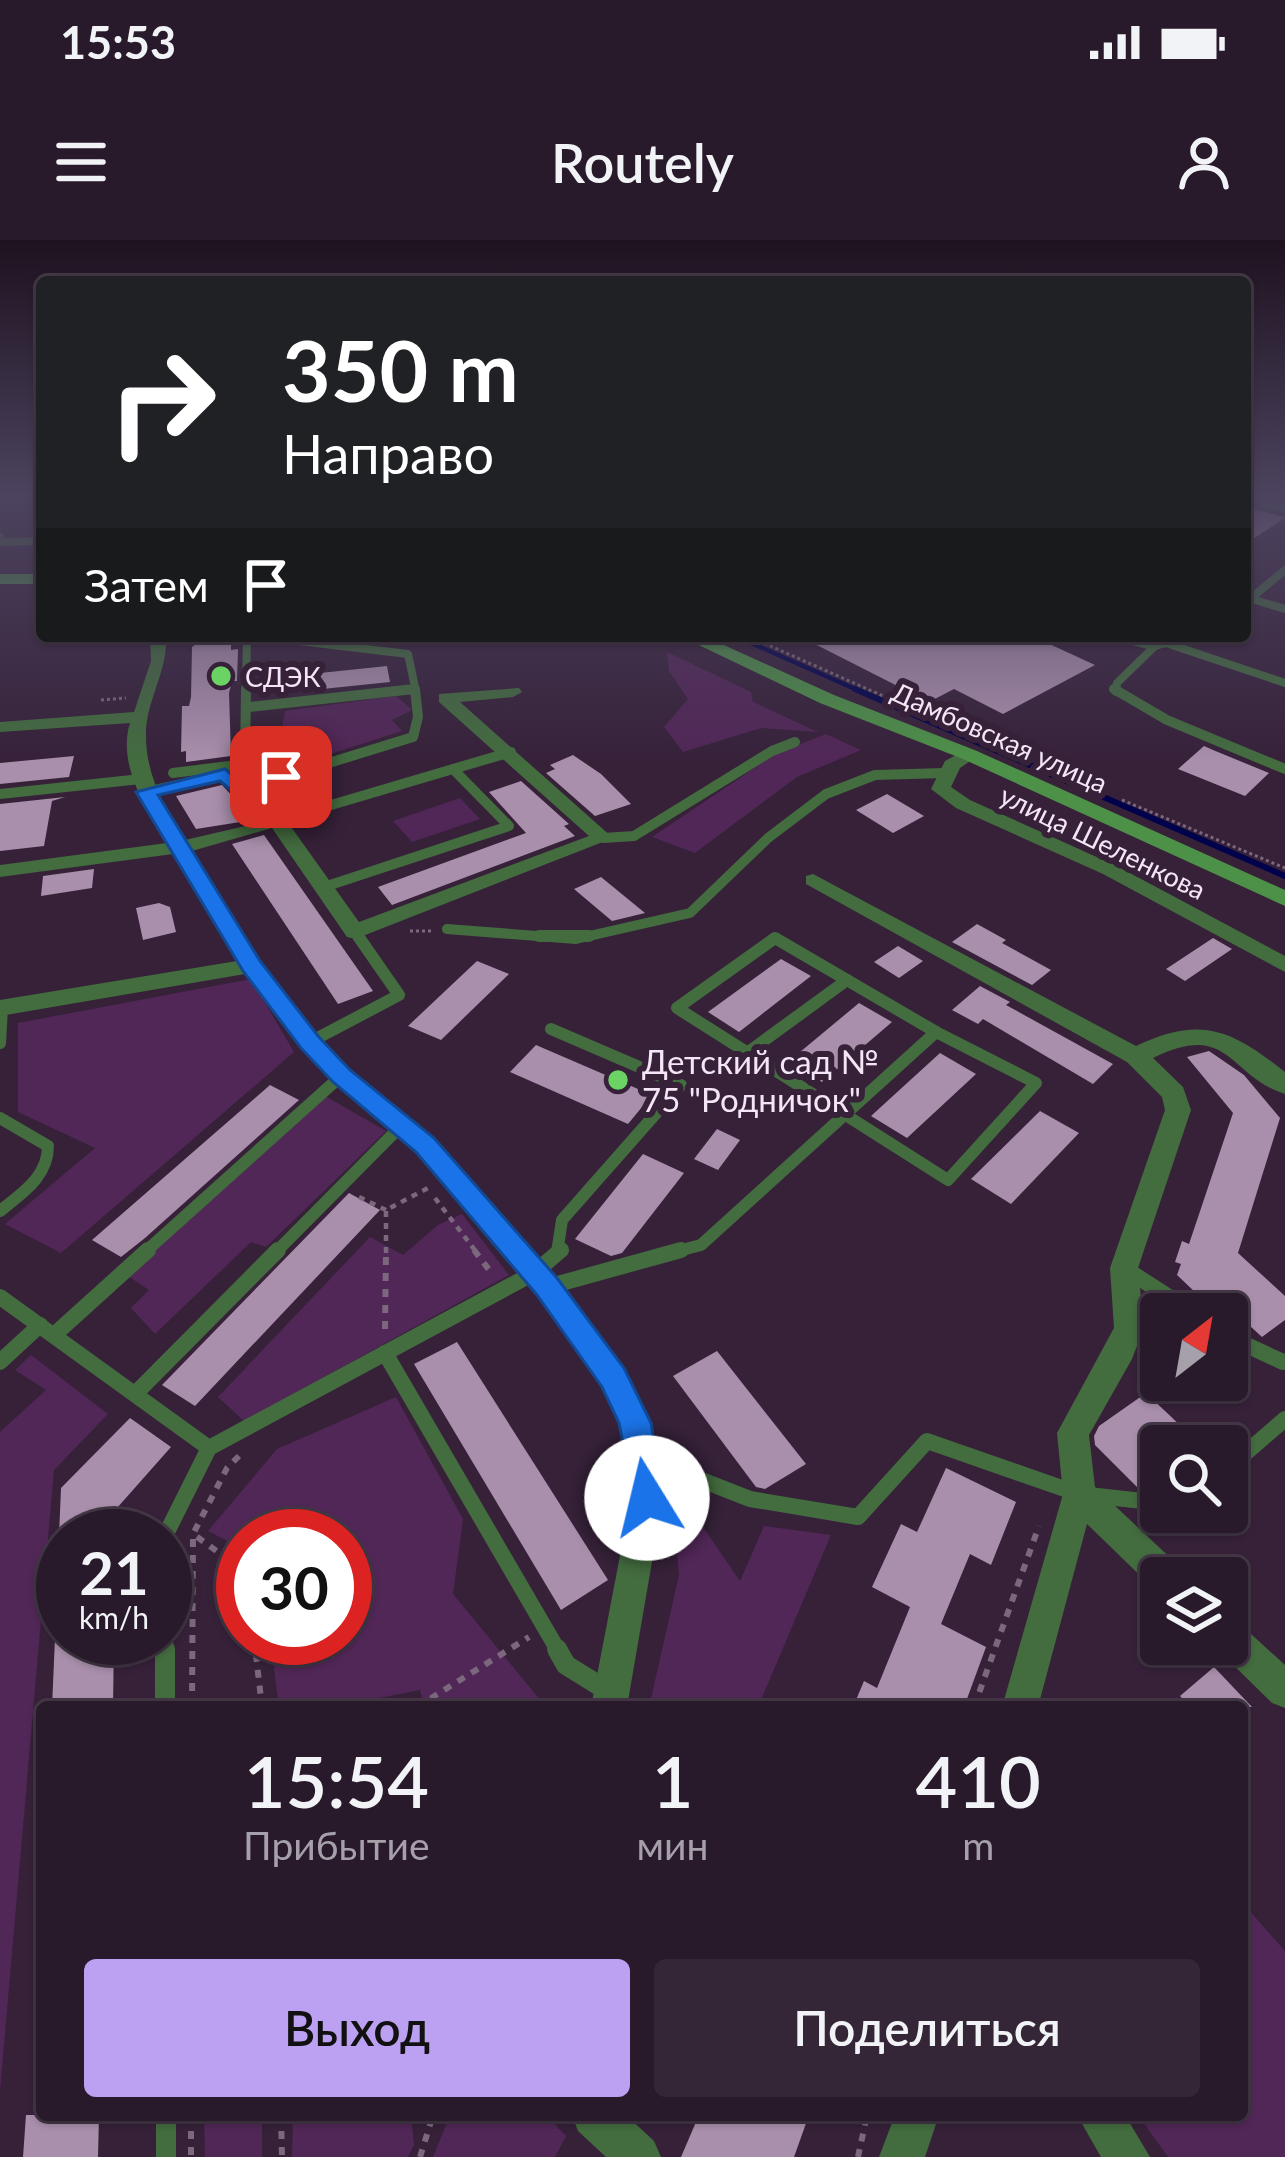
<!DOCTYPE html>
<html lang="ru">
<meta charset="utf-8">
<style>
:root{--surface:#28192b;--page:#342637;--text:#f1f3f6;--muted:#a5a0a9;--line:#443847;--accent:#bca0f2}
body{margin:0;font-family:Lato,sans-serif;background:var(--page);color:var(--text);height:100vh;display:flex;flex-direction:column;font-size:45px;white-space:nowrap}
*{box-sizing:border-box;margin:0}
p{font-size:39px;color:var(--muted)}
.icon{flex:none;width:66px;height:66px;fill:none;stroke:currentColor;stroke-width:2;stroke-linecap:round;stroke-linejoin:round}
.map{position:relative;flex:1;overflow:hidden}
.sheet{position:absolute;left:36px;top:1461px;width:1212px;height:420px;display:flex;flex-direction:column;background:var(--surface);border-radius:12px;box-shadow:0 3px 9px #0004,0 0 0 3px var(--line)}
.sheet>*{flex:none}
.banner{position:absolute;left:36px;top:36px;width:1215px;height:366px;border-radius:12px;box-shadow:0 3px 9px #0004,0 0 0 3px var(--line);background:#202124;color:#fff;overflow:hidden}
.needle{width:78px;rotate:31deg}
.tools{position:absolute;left:1140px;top:1053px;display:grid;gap:24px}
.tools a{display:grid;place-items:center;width:108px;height:108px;border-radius:12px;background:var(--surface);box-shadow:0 3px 9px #0004,0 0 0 3px var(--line);font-size:60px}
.speed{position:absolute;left:36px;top:1269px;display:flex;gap:24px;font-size:60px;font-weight:700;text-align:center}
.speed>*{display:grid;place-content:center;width:156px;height:156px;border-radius:50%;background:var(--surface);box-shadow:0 3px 9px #0004,0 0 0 3px var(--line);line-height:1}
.speed small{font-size:30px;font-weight:400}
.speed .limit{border:18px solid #d22;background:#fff;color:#111}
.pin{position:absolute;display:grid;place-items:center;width:102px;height:102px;color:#fff;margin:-51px;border-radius:24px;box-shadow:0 6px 18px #0006}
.me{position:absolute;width:132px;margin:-66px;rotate:351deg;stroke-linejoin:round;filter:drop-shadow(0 0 9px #0008)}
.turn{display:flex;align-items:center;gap:42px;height:252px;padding:0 48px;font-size:54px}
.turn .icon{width:156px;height:156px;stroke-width:2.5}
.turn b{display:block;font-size:84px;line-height:102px}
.then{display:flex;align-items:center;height:114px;padding:0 48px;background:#0003;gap:24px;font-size:45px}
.eta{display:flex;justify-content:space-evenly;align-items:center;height:204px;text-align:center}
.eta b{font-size:72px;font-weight:600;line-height:84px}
.cta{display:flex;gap:24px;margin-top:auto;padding:24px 48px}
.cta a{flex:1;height:138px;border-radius:12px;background:var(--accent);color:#111;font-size:48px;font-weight:600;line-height:138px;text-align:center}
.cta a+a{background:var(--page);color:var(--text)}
.status{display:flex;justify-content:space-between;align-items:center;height:84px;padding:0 60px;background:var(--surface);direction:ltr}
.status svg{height:33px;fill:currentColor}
header{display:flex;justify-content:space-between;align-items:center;height:156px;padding:0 48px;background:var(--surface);font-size:54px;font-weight:600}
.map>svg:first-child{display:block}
.green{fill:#512757}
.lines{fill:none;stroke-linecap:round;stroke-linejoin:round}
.stream-far1{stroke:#00034c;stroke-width:4.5}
.stream{stroke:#00034c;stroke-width:6}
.building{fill:#a98fac}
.path-far2{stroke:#7b687d;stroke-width:3;stroke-dasharray:3 3;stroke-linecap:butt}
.path-far1{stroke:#7b687d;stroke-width:4.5;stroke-dasharray:6 6;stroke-linecap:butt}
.path{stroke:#7b687d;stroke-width:6;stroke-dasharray:8 8;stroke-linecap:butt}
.lane-far4{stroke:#436c3f;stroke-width:8}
.lane-far3{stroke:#436c3f;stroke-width:10}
.lane-far2{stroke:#436c3f;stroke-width:12}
.lane-far1{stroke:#436c3f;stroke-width:16}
.lane{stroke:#436c3f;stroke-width:20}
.street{fill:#436c3f;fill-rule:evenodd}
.secondary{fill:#4d9148;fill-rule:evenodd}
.route{fill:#1a73e8;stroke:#114b97;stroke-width:3}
.poi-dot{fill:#6ad363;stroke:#362139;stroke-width:4.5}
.labels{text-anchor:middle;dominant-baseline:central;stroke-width:12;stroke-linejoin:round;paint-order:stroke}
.far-poi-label{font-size:27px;fill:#f4e6f6;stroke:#362139;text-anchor:start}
.far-street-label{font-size:27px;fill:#f4e6f6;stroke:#362139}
.poi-label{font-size:33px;fill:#f4e6f6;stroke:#362139;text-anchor:start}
</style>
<div class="status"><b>15:53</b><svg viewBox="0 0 49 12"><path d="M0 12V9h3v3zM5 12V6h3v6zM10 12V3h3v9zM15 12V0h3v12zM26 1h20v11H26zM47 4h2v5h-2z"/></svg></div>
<header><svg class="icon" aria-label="menu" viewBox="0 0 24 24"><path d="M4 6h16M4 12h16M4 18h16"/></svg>Routely<svg class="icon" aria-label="person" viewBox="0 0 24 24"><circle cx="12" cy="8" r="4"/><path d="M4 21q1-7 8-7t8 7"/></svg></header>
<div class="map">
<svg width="1285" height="1917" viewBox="0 0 1285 1917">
<rect width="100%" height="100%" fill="#362139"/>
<!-- green -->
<g class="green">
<path d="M667,412L751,452L753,462L818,492L761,488L683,512L664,487L688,459L669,431Z"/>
<path d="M396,456L412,470L392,480L402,491L327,515L316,503L290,511L280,499L285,471Z"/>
<path d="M826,494L861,510L797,537L695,613L652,597L777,513Z"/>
<path d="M460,558L480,579L412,602L393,581Z"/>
<path d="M251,739L294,812L61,1013L5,984L95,908L18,872V783Z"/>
<path d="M325,856L386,891L266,1007L251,1002L155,1094L131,1068L149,1050L125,1034Z"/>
<path d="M462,974L509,1035L244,1181L218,1157L370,997L403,1015L438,985Z"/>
<path d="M31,1115L108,1174L54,1230L0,1851V1192L46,1150L15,1130Z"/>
<path d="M396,1157L463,1279L453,1354L546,1467H425L420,1450L334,1467H279L270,1398H345V1296H243V1309L208,1291L277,1209Z"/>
<path d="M670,1239L740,1341L764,1286L831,1295L758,1467H649L679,1335Z"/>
<path d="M1242,1662L1285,1711V1917H1168L1138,1875H1242Z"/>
<path d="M204,1875H262V1917H205Z"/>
<path d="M293,1875H411L414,1905L408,1917H292Z"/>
<path d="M450,1875H546L566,1896L555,1917H433Z"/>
</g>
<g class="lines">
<!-- stream-far1 -->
<path class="stream-far1" d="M735,396L862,452"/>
<!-- stream -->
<path class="stream" d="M855,449L1285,636"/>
</g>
<!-- building -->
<g class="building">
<path d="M1245,267L1285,277V278L1245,304Z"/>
<path d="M799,396H1032L1095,425L1003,474L954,449L929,462Z"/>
<path d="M231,397V410L238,409L237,441H232L229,453L231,516L186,522V511L181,512L182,466H189L191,457L192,407L201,400Z"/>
<path d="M387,426L390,442L303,451L301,435Z"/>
<path d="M1204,506L1213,510L1269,533L1245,556L1178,529Z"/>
<path d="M573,515L601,534L631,564L595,576L546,533L555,529L550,525Z"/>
<path d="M74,516L69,537L0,544V523Z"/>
<path d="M521,541L569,584L564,586L575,596L392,665L378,647L526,593L489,552Z"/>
<path d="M222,545L236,560L274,550L286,568L253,580L196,589L176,556Z"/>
<path d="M887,554L924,576L893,593L856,570Z"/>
<path d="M65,557L52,561L44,606L0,611V564Z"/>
<path d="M264,595L373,751L338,764L232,604Z"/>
<path d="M94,629L92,648L41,656L43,636Z"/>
<path d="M601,637L645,673L612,681L574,649Z"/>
<path d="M159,663L170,667L176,692L143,700L136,668Z"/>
<path d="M977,684L1006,700L1002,703L1051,730L1032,745L952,702Z"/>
<path d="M1213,698L1232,709L1185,741L1166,729Z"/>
<path d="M898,706L923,721L899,738L874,722Z"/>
<path d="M781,719L811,736L739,792L708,772Z"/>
<path d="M477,721L509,734L441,800L408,786Z"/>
<path d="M980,746L1010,762L1006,765L1113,824L1093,844L983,779L978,784L952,770Z"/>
<path d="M859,763L892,782L822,842L788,822Z"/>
<path d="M536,805L652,855L628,884L510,832Z"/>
<path d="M1209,811L1244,835L1280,878L1238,1013L1285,1056V1080L1262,1097L1227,1065L1197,1054L1177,1035L1181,1024L1175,1022L1182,1001L1189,1004L1233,873L1187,817Z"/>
<path d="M940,813L976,834L907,898L871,876Z"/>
<path d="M270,845L299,860L145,998L121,1017L92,1000Z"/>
<path d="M1040,871L1079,893L1011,964L971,939Z"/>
<path d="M717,889L740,900L718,930L694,919Z"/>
<path d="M643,914L684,933L622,1013L611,1016L575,999Z"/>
<path d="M349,953L380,970L195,1166L162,1145Z"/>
<path d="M457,1102L608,1340L561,1370L414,1124Z"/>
<path d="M717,1111L806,1224L765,1249L756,1247L673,1136Z"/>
<path d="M1146,1153L1202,1206H1161V1231L1138,1248L1095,1205L1094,1196L1099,1186Z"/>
<path d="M130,1178L171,1207L117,1268L116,1296H59L61,1248Z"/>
<path d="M946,1228L1016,1262L991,1325L970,1314L941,1384L986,1407L964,1467H853L864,1441L877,1448L910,1367L872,1347L901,1284L917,1292Z"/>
<path d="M55,1398H114L113,1467H52Z"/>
<path d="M1214,1427L1252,1467H1190L1180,1456Z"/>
<path d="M26,1875H99L98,1917H23Z"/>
<path d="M699,1875H809L794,1917H681Z"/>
</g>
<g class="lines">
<!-- path-far2 -->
<g class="path-far2">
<path d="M748,396L935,479"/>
<path d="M101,460L126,458"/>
<path d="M1122,560L1285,628"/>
<path d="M410,691H433"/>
</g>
<!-- path-far1 -->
<g class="path-far1">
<path d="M359,957L386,970"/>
<path d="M435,958L477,1013"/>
<path d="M386,1013V970L430,947"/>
</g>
<!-- path -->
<g class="path">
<path d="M474,1010L493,1035"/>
<path d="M385,1089L386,1010"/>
<path d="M239,1216L227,1228L193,1294L243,1330"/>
<path d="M254,1398L262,1467"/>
<path d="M192,1467L193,1294"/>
<path d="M417,1467L529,1397"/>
<path d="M974,1467L1039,1286"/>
<path d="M191,1875V1917"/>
<path d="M281,1875L282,1917"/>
<path d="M420,1917L433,1875"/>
<path d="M858,1917L867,1875"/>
</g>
<!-- lane-far4 -->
<g class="lane-far4">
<path d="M1245,258L1285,269"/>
<path d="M0,297L2,302L42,301"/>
<path d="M1252,359L1285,369"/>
<path d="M1245,363L1285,330"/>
<path d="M257,396L408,414L416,452"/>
<path d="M159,399L194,396"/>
<path d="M1169,404L1285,443"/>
<path d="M246,452L247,396"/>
<path d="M391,452L414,449"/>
<path d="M1116,452L1117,443L1155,406L1192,396"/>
</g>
<!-- lane-far3 -->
<g class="lane-far3">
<path d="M1114,449L1167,480L1285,529"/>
<path d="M249,467L414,449"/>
<path d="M222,527L238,551L413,497L418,477L415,449"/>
<path d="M173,533L245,524L246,449"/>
<path d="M146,552L223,535"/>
<path d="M0,554L141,539"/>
<path d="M277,581L453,529"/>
<path d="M603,598L634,596L772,511L795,502"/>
<path d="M324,647L509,586L453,529L511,512"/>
<path d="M447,689L576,699L690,673L768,598L826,554L875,535L945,533"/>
<path d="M355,692L360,699"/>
</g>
<!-- lane-far2 -->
<g class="lane-far2">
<path d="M539,696H589"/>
<path d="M775,698L936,792L1036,843L948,940L677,768Z"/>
<path d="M551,789L681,845L562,980L557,1013"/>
<path d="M310,802L399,755L358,696"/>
<path d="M0,803L2,768"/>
<path d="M747,813L847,740"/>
<path d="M0,878L48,906C48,937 22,953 0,971"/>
<path d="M144,1013L341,836"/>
<path d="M275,1013L401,886"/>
<path d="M670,1013L701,1005L936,792"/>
</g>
<!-- lane-far1 -->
<g class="lane-far1">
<path d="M1124,1028L1195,1074"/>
<path d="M547,1047L681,1010"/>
<path d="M0,1057L209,1208"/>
<path d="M54,1095L148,1010"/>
<path d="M1227,1096L1283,1122"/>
<path d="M385,1113L559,1412"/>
<path d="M0,1122L40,1085"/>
<path d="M135,1154L278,1010"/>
<path d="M645,1218L750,1259L858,1277L927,1201L1079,1254L1161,1263"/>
<path d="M1227,1229L1285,1179"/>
<path d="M165,1412V1296L209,1208L534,1033L561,1010"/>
</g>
<!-- lane -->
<g class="lane">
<path d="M165,1409V1467"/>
<path d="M557,1409L566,1425L608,1451"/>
<path d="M166,1875V1917"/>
</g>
<!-- street -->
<g class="street">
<path d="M150,396H166C168,432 145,462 146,496C146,536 165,568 185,600L284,577L359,682L589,596L439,462V454L519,448L522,452L513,457L460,462L613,598L355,699L347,697L272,588L192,611L260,721L318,796L350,830L434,899L557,1039L624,1129L651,1183L663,1258L627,1467H591L631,1258L619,1183L602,1147L537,1055L416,913L332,842L245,734L0,776V760L237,721L173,614L0,637V625L167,603C146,569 117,524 130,483L0,492V482L134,472L151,421Z"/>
<path d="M1099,396H1131L1163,406L1155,411Z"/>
<path d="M963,511L979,515L960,528L951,547L970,560L1117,626L1285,716V732L1103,634L956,568L931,549L945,521Z"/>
<path d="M813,634L1136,806C1201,775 1232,790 1285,832V854C1227,835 1230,780 1153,818L1183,847L1191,870L1138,1028L1144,1088L1132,1119L1089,1195L1095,1247L1179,1326L1184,1338H1161V1352L1155,1350L1087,1284L1038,1467H1002L1063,1254L1057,1193L1114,1088L1110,1028L1165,870L1162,857L1127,822L806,644V636Z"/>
<path d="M1227,1377L1239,1383L1285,1425V1468L1272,1463L1215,1407L1213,1404H1227Z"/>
<path d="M572,1875H626L654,1901L661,1917H606L578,1891Z"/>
<path d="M895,1875H939L925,1917H879Z"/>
<path d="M1077,1875H1125L1150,1917H1101Z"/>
</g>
<!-- secondary -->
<g class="secondary">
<rect x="0" y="334" width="42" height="10"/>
<path d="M680,396H704L834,455L977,511L1285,650V666L963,519L820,463Z"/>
</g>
</g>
<!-- sky -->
<linearGradient id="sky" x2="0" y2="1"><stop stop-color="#1e121f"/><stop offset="0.49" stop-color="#4c435f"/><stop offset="1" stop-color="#4c435f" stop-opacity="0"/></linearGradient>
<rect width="1285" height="523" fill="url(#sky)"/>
<!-- route -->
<path class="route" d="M225,529L242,543L281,531L291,537L238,556L220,541L158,555L260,721L318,796L350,830L434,898L557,1038L624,1128L651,1183L664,1258L659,1269L647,1273L636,1269L619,1183L602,1147L537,1055L416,912L333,842L301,808L243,731L136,552Z"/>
<!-- markers -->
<g class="poi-dot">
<circle cx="221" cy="436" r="12"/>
<circle cx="618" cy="840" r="12"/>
</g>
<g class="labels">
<!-- far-poi labels -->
<g class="far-poi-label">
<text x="245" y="436">СДЭК</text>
</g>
<!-- far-street labels -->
<g class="far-street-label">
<text transform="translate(1000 497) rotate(24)">Дамбовская улица</text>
<text transform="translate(1103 602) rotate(26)">улица Шеленкова</text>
</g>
<!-- poi labels -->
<g class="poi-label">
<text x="642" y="821">Детский сад №<tspan x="642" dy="38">75 "Родничок"</tspan></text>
</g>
</g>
</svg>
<div class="tools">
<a><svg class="needle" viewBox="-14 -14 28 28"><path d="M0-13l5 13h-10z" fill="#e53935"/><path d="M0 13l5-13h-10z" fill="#a5a0a9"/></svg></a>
<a><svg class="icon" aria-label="search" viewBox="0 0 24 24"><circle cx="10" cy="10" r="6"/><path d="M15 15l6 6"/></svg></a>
<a><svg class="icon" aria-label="layers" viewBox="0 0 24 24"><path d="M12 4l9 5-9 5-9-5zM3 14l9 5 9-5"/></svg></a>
</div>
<div class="speed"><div>21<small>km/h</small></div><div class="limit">30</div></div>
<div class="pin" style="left:281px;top:537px;background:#d93025"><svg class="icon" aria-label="arrive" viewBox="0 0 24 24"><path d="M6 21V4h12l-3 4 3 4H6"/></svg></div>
<svg class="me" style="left:647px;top:1258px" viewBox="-20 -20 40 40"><circle r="19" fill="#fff"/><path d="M0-13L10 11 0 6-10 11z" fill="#1a73e8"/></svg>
<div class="banner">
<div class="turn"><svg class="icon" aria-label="right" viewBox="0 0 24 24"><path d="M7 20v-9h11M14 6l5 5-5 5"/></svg><div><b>350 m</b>Направо</div></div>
<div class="then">Затем<svg class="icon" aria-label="arrive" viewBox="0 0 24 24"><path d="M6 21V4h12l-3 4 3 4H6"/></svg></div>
</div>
<section class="sheet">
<div class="eta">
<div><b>15:54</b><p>Прибытие</p></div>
<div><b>1</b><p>мин</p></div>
<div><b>410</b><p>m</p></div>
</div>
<div class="cta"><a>Выход</a><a>Поделиться</a></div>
</section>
</div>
